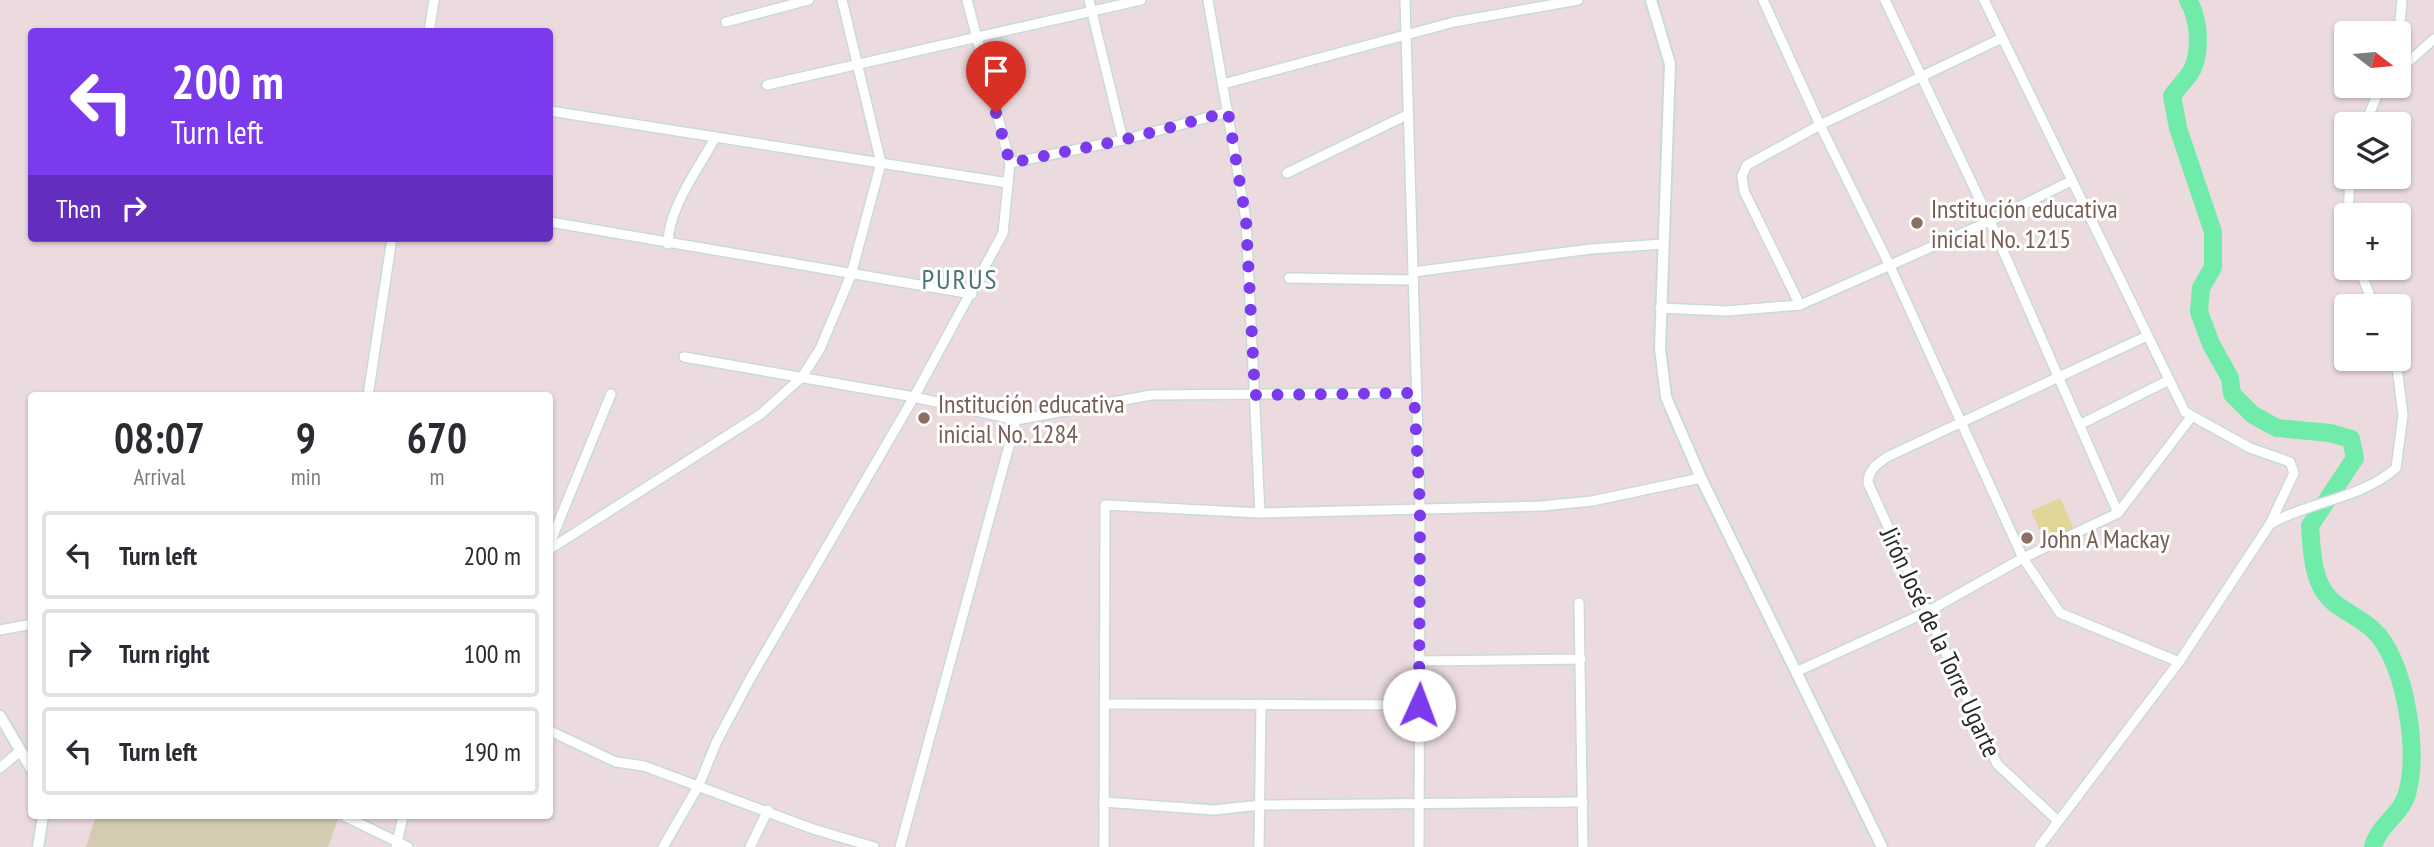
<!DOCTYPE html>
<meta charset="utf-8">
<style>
:root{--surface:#fff;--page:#f7f7f7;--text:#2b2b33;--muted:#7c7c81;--line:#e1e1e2}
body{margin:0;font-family:"PT Sans Narrow",sans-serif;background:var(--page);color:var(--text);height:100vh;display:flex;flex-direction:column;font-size:26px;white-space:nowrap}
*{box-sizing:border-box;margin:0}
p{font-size:23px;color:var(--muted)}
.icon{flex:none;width:38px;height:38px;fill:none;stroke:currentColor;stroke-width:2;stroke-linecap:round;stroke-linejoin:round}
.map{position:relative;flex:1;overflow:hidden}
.side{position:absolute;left:28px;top:392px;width:525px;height:427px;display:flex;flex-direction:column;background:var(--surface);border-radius:7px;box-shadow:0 2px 5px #0004}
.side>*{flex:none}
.top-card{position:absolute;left:28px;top:28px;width:525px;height:214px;border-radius:7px;box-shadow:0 2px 5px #0004;background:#7c3aed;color:#fff;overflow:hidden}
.needle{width:46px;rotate:106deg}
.buttons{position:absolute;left:2334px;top:21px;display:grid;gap:14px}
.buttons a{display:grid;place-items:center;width:77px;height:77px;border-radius:7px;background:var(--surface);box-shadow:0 2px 5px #0004;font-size:35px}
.pin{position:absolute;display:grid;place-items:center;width:60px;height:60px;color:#fff;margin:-72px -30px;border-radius:50% 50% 50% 0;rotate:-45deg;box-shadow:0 0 7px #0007}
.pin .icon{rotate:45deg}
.me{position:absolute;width:77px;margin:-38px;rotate:2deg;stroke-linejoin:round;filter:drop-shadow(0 0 5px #0008)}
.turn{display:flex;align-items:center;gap:24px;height:147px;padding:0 28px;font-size:32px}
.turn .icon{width:91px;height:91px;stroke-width:2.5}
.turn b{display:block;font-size:49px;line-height:60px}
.then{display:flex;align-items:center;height:66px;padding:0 28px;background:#0003;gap:14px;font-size:26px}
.eta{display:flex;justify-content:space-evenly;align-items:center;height:119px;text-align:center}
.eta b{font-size:42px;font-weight:600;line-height:49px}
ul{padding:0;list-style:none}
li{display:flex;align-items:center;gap:21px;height:88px;margin:0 14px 10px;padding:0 14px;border:4px solid var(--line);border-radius:7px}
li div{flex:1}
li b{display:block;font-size:26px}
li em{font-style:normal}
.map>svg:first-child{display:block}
.green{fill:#e0d698}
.cemetery{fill:#d4cbb2}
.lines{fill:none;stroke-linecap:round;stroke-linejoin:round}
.river{stroke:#70ebaa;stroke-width:18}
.minor-casing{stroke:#c9dada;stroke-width:12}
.tertiary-casing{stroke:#c9dada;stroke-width:14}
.minor{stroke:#fff;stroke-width:9}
.tertiary{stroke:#fff;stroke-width:10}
.route{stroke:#7c3aed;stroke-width:12;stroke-dasharray:0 21.6}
.education-dot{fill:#8d6e63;stroke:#fff;stroke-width:2.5}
.labels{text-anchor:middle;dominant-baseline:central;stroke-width:6;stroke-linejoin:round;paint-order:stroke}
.education-label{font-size:26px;fill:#785e54;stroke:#fff;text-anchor:start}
.street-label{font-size:26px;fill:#292929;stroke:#fff}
.neighbourhood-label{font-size:28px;letter-spacing:2px;fill:#4b7778;stroke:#fff}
</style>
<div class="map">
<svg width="2434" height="847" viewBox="0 0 2434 847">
<rect width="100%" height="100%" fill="#ebdbde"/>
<!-- green -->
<path class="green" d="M2060,498L2074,529L2045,542L2031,511Z"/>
<!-- cemetery -->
<path class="cemetery" d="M96,816H339L328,847H86Z"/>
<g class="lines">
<!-- river -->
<path class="river" d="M2188,0C2199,18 2201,48 2193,68C2189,77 2178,87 2172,96L2178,128L2213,232V267L2201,288L2199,312L2211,344L2230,378L2232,394L2253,415L2277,428L2330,433L2351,439L2355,458L2310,526C2312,551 2312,583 2332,601C2347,614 2366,620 2379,636C2406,671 2418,748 2408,790C2403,815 2380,822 2373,847"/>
<!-- minor casing -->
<g class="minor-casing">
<g id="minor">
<path d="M1089,0L1123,140"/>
<path d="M1208,0L1246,220L1260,513L1542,506L1592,501L1701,478"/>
<path d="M1405,0L1420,507L1419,847"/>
<path d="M1763,0L1820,125L1890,266L2023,558L2060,613L2179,662"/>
<path d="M1984,0L2185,412L2250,448L2290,462L2294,473L2270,524L2179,662L2039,847"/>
<path d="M726,22L809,0"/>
<path d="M429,32L434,0"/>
<path d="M2399,33L2402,0"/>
<path d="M2399,70L2434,39"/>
<path d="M1223,84L1454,22L1578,0"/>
<path d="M767,85L1141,0"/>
<path d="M550,111L1008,183"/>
<path d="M2365,124L2381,86"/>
<path d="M1010,163L1123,140L1228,112"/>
<path d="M1287,173L1409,114"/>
<path d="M550,222L972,294"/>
<path d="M2347,238L2350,177"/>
<path d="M668,244C668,208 699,168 715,138"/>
<path d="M2359,268L2374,306"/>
<path d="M1413,272L1591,249L1664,244"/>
<path d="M1289,278L1413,280"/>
<path d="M1800,305L1744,191L1742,176L1747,165L1820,125L2002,38"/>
<path d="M1660,308L1726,311L1800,305L1990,221L2071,181"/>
<path d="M684,357L914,397L1016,420L1151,395L1414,393"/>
<path d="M368,396L392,238"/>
<path d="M2081,424L2169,380"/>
<path d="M2118,513L2192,416"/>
<path d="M2270,524C2310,501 2361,499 2396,468L2403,415L2396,359"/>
<path d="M550,543L611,394"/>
<path d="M550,549L761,414L802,377L820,349L851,275L881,163L842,0"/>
<path d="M1579,603L1583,847"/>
<path d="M0,630L32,624"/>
<path d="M1420,661L1581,659"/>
<path d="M1798,671L1927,612L2023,558L2118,513L1990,221L1885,0"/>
<path d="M1104,704L1419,705"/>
<path d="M550,731L616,762L644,766L813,829L874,847"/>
<path d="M0,768L20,751"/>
<path d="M1104,802L1214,810L1260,805L1583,802"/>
<path d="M344,816L408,847"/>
<path d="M2058,821L1997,764L1868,483C1868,469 1878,463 1889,456L2147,336"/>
<path d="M396,847L403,816"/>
<path d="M663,847L699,785L716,743L750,679L914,397L1003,233L1010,163L967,0"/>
<path d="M750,847L768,810"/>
<path d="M900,847L1016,420"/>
<path d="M1104,847L1105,505L1260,513"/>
<path d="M1259,847L1261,704"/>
</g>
</g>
<!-- tertiary casing -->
<g class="tertiary-casing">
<g id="tertiary">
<path d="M1651,0L1670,64L1660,348L1666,397L1701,478L1882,847"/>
<path d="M0,716L32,770"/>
<path d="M38,847L43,816"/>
</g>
</g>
<!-- minor -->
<use href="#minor" class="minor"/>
<!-- tertiary -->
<use href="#tertiary" class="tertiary"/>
</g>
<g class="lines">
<!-- route -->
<path class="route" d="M996,113L1010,163L1123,140L1228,112L1246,220L1255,395L1414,393L1420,507L1419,705"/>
</g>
<!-- markers -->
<g class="education-dot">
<circle cx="1917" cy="223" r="7"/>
<circle cx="924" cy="418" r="7"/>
<circle cx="2027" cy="538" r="7"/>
</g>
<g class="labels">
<!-- education labels -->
<g class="education-label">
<text x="1931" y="208">Institución educativa<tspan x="1931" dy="30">inicial No. 1215</tspan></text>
<text x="938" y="403">Institución educativa<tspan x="938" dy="30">inicial No. 1284</tspan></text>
<text x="2041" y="538">John A Mackay</text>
</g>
<!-- street labels -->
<g class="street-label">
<text transform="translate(1941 642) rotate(65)">Jirón José de la Torre Ugarte</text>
</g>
<!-- neighbourhood labels -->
<g class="neighbourhood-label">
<text x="960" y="278">PURUS</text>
</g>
</g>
</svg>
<div class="buttons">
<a><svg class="needle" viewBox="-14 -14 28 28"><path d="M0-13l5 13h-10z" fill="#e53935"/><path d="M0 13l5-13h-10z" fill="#7c7c81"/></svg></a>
<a><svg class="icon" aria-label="layers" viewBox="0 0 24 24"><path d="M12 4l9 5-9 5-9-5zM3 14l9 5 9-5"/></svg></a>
<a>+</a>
<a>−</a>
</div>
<div class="pin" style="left:996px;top:113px;background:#d93025"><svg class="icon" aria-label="arrive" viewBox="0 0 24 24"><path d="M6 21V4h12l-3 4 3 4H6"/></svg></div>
<svg class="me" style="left:1419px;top:705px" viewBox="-20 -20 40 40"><circle r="19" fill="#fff"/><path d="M0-13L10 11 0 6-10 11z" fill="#7c3aed"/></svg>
<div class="top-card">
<div class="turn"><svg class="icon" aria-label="left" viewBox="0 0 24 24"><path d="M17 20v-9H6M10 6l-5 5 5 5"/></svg><div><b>200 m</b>Turn left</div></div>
<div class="then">Then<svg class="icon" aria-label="right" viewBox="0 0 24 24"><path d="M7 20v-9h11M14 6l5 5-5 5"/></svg></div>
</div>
<section class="side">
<div class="eta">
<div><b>08:07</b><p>Arrival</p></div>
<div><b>9</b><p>min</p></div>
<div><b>670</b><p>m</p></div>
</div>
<ul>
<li><svg class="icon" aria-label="left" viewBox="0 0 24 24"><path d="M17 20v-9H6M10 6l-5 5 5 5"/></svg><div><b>Turn left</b></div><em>200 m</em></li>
<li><svg class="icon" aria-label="right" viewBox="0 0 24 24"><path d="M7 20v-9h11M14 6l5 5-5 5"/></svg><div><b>Turn right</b></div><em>100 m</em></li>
<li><svg class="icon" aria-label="left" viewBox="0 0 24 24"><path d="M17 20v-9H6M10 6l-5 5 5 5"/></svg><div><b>Turn left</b></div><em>190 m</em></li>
</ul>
</section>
</div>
